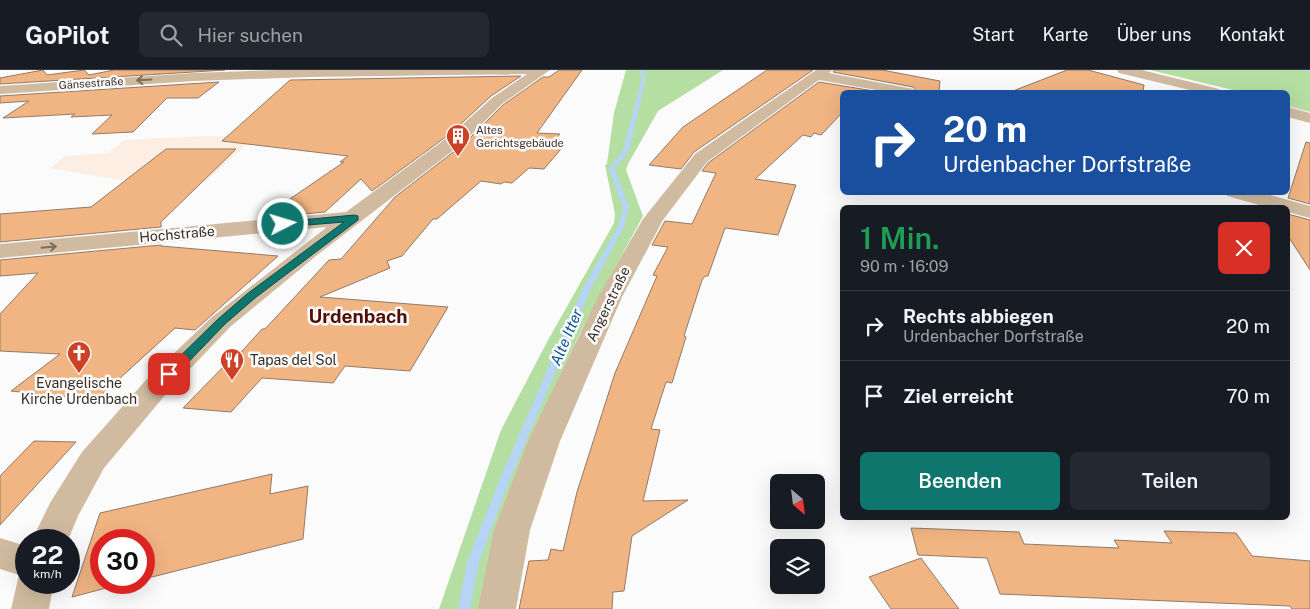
<!DOCTYPE html>
<html lang="de">
<meta charset="utf-8">
<style>
:root{--surface:#171b24;--page:#242831;--text:#f1f3f6;--muted:#9ea1a6;--line:#363941;--accent:#0f766e}
body{margin:0;font-family:"Public Sans",sans-serif;background:var(--page);color:var(--text);height:100vh;display:flex;flex-direction:column;font-size:19px;white-space:nowrap}
*{box-sizing:border-box;margin:0}
p{font-size:16px;color:var(--muted)}
.icon{flex:none;width:28px;height:28px;fill:none;stroke:currentColor;stroke-width:2;stroke-linecap:round;stroke-linejoin:round}
.map{position:relative;flex:1;overflow:hidden}
.sheet{position:absolute;left:840px;top:135px;width:450px;height:315px;display:flex;flex-direction:column;background:var(--surface);border-radius:8px;box-shadow:0 5px 20px #0002}
.sheet>*{flex:none}
.hud{position:absolute;left:840px;top:20px;width:450px;height:105px;border-radius:8px;box-shadow:0 5px 20px #0002;background:#1a4fa0;color:#fff;overflow:hidden}
.needle{width:32px;rotate:152deg}
.controls{position:absolute;left:770px;top:404px;display:grid;gap:10px}
.controls a{display:grid;place-items:center;width:55px;height:55px;border-radius:8px;background:var(--surface);box-shadow:0 5px 20px #0002;font-size:25px}
.speed{position:absolute;left:15px;top:459px;display:flex;gap:10px;font-size:25px;font-weight:700;text-align:center}
.speed>*{display:grid;place-content:center;width:65px;height:65px;border-radius:50%;background:var(--surface);box-shadow:0 5px 20px #0002;line-height:1}
.speed small{font-size:12px;font-weight:400}
.speed .limit{border:8px solid #d22;background:#fff;color:#111}
.pin{position:absolute;display:grid;place-items:center;width:42px;height:42px;color:#fff;margin:-21px;border-radius:10px;box-shadow:0 2px 8px #0006}
.me{position:absolute;width:55px;margin:-28px;rotate:85deg;stroke-linejoin:round;filter:drop-shadow(0 0 4px #0008)}
.turn{display:flex;align-items:center;gap:18px;height:105px;padding:0 20px;font-size:22px}
.turn .icon{width:65px;height:65px;stroke-width:2.5}
.turn b{display:block;font-size:35px;line-height:42px}
.round{display:grid;place-items:center;flex:none;width:52px;height:52px;border-radius:8px;background:var(--page)}
.headline{display:flex;align-items:center;justify-content:space-between;height:85px;padding:0 20px}
h1{font-size:30px;font-weight:600;line-height:38px;color:#1e9e55}
.action{display:flex;gap:10px;margin-top:auto;padding:10px 20px}
.action a{flex:1;height:58px;border-radius:8px;background:var(--accent);color:#fff;font-size:20px;font-weight:600;line-height:58px;text-align:center}
.action a+a{background:var(--page);color:var(--text)}
ul{padding:0;list-style:none}
li{display:flex;align-items:center;gap:15px;height:70px;padding:0 20px;border-top:1px solid var(--line)}
li div{flex:1}
li b{display:block;font-size:19px}
li em{font-style:normal}
header{display:flex;align-items:center;gap:30px;box-sizing:border-box;height:70px;padding:0 25px;background:var(--surface);border-bottom:1px solid var(--line)}
header strong{font-size:24px}
nav{display:flex;gap:28px;margin-inline-start:auto;font-size:18px}
.search{width:350px;height:45px;background:var(--page);display:flex;align-items:center;gap:12px;box-sizing:border-box;padding:0 18px;border-radius:8px;color:var(--muted);font-size:19px}
.map>svg:first-child{display:block}
.built{fill:#fceee3}
.green{fill:#b5dea2}
.lines{fill:none;stroke-linecap:round;stroke-linejoin:round}
.stream{fill:#b5d4f6;fill-rule:evenodd}
.building{fill:#f1b483;stroke:#937a66}
.minor{fill:#d0bba0;fill-rule:evenodd}
.tertiary{fill:#d0bba0;fill-rule:evenodd}
.oneway{stroke:#7c6d5c}
.route{fill:#0f766e;stroke:#0a4d48}
.labels{text-anchor:middle;dominant-baseline:central;stroke-width:5;stroke-linejoin:round;paint-order:stroke}
.far-street-label{font-size:11px;fill:#382e25;stroke:#fbfbfb}
.far-poi-label{font-size:11px;fill:#382e25;stroke:#fbfbfb;text-anchor:start}
.street-label{font-size:14px;fill:#382e25;stroke:#fbfbfb}
.poi-label{font-size:14px;fill:#382e25;stroke:#fbfbfb;text-anchor:start}
.water-label{font-size:15px;font-style:italic;fill:#035293;stroke:#fbfbfb}
.district-label{font-size:19px;font-weight:bold;fill:#510e03;stroke:#fbfbfb}
</style>
<header>
<strong>GoPilot</strong>
<div class="search"><svg class="icon" aria-label="search" viewBox="0 0 24 24"><circle cx="10" cy="10" r="6"/><path d="M15 15l6 6"/></svg>Hier suchen</div>
<nav><a>Start</a><a>Karte</a><a>Über uns</a><a>Kontakt</a></nav>
</header>
<div class="map">
<svg width="1310" height="539" viewBox="0 0 1310 539">
<rect width="100%" height="100%" fill="#fbfbfb"/>
<!-- built -->
<path class="built" d="M204,66H256L204,113H158L107,108L50,98L66,86L108,83L124,70Z"/>
<!-- green -->
<g class="green">
<path d="M626,0H723L658,41L628,94L626,100L643,146L581,261L536,357L481,539H439L501,360L547,272L614,153L615,144L605,95L607,94L614,43Z"/>
<path d="M1150,0H1310V42L1288,36V22H1241Z"/>
</g>
<g class="lines">
<!-- stream -->
<g class="stream">
<path d="M639,0H643L646,8L629,80L615,99L629,137L624,157L591,218L510,409L479,492L470,539H458L467,492L500,409L583,218L618,157L623,137L609,99L623,80L642,8Z"/>
<path d="M1304,0H1310V2L1304,1Z"/>
</g>
</g>
<!-- building -->
<g class="building">
<path d="M43,0L47,5L84,0L89,5L114,0H225L0,14V8Z"/>
<path d="M559,0H582L537,63L560,64L548,78L561,79L544,99L529,98L512,113L504,112L501,114L481,111L437,149H433L402,186L387,191L390,198L320,227L448,237L410,301L345,296L333,313L262,308L231,342L183,338L231,289H235L262,259H265L329,190L341,189L395,127L465,73L503,35L543,7H549Z"/>
<path d="M767,0H813L694,82L681,99L649,95L683,57Z"/>
<path d="M834,0H882L940,11L939,22H917L913,17L833,2Z"/>
<path d="M1067,0H1088L1144,15L1143,22H1013V21Z"/>
<path d="M521,6L491,26L451,63L372,121L361,109L325,142L262,148L344,92H340L348,86L222,71L290,10Z"/>
<path d="M219,12L198,28H167L133,62L92,64L112,45L71,47L75,44L3,48L29,31L0,33V26Z"/>
<path d="M819,12L880,22H842V43L821,65L814,63L811,67L803,65L755,109L796,115L778,165L725,158L708,206H705L702,210L684,266L686,267L672,313L666,312L651,359L660,360L643,431L688,430L632,466L624,521L613,522L612,539H519L529,491L548,490L551,479L563,481L577,422L615,303L657,206L653,205L668,177L652,175L665,151L692,154L716,103L702,101L708,93Z"/>
<path d="M1306,72L1310,73V134L1288,128Z"/>
<path d="M166,79H236L161,152V157L0,172V144L91,137Z"/>
<path d="M1288,144L1310,150V200L1288,166Z"/>
<path d="M161,175V176L278,186L195,260L175,258L96,330L11,321L60,284L0,281V244L38,203L0,206V190Z"/>
<path d="M34,371L76,372L0,455V406Z"/>
<path d="M272,404L270,424L308,416L303,469L144,509V470H101V512H129L72,527L100,443Z"/>
<path d="M911,458L1019,462L1024,474L1119,478L1114,470L1172,473L1164,461L1236,463L1252,486L1310,491V539H1292L1290,536L1000,524L987,488L918,485Z"/>
<path d="M921,488L932,503L959,539H891L869,507Z"/>
</g>
<g class="lines">
<!-- minor -->
<g class="minor">
<path d="M277,0H550L502,34L464,72L316,186L230,257L166,324L104,398L78,446L68,470H32L50,433L82,382L146,310L212,247L327,157L0,188V174L346,142L452,64L492,28L527,4L310,7L194,11L0,24V16L194,3Z"/>
<path d="M816,0H832L829,3L908,18L913,19L915,22H888L819,10L707,92L663,150L622,227L560,371L530,460L516,539H478L494,460L528,371L598,227L643,149L695,84Z"/>
<path d="M1225,122H1259L1310,136V148L1288,142V138H1270L1227,126Z"/>
<path d="M0,468L26,476V512H54L49,539H11L19,505L0,499Z"/>
</g>
<!-- tertiary -->
<g class="tertiary">
<path d="M1117,0H1142L1219,19L1222,22H1198L1119,3Z"/>
<path d="M1288,37L1310,43V53L1288,47Z"/>
</g>
</g>
<!-- one-way arrows -->
<defs><path id="oneway-shaft" d="M-6 0H5M1.5-3L5.5 0L1.5 3" fill="none" stroke-width="1.6" stroke-linecap="round" stroke-linejoin="round" transform="scale(1.25)"/></defs>
<g class="oneway">
<use href="#oneway-shaft" transform="translate(144 10) rotate(177)"/>
<use href="#oneway-shaft" transform="translate(49 177) rotate(-5)"/>
</g>
<!-- route -->
<path class="route" d="M354,145L358,146V150L255,228L225,254L174,307H165L163,304L165,301L217,250L247,224L344,152L283,157L279,154L280,152Z"/>
<!-- icons -->
<defs>
<g id="building-pin" transform="scale(1.25)"><path d="M0 17L-7.5 6A9.5 9.5 0 1 1 7.5 6Z" fill="#cd4227" stroke="#fbfbfb"/><path d="M-4-6H4V6H1V3H-1V6H-4ZM-2.5-4.3h1.7v1.8h-1.7ZM.8-4.3h1.7v1.8H.8ZM-2.5-1h1.7V.8h-1.7ZM.8-1h1.7V.8H.8Z" fill="#fff"/></g>
<g id="church-pin" transform="scale(1.25)"><path d="M0 17L-7.5 6A9.5 9.5 0 1 1 7.5 6Z" fill="#cd4227" stroke="#fbfbfb"/><path d="M-1.2-6h2.4v3.5h3.3v2.4h-3.3V6h-2.4V-.1h-3.3v-2.4h3.3Z" fill="#fff"/></g>
<g id="restaurant-pin" transform="scale(1.25)"><path d="M0 17L-7.5 6A9.5 9.5 0 1 1 7.5 6Z" fill="#cd4227" stroke="#fbfbfb"/><path d="M-5-6h1v4h1v-4h1v4h1v-4h1v5L-1.5 .5V6h-2V.5L-5-1ZM5-6V6H3V1.5H1.5Q1.5-4 5-6Z" fill="#fff"/></g>
</defs>
<g fill-rule="evenodd">
<use href="#building-pin" x="458" y="66"/>
<use href="#church-pin" x="79" y="283"/>
<use href="#restaurant-pin" x="232" y="290"/>
</g>
<g class="labels">
<!-- far-street labels -->
<g class="far-street-label">
<text transform="translate(91 13) rotate(-4)">Gänsestraße</text>
</g>
<!-- far-poi labels -->
<g class="far-poi-label">
<text x="476" y="60">Altes<tspan x="476" dy="13">Gerichtsgebäude</tspan></text>
</g>
<!-- street labels -->
<g class="street-label">
<text transform="translate(177 164) rotate(-5)">Hochstraße</text>
<text transform="translate(608 234) rotate(-64)">Angerstraße</text>
</g>
<!-- poi labels -->
<g class="poi-label">
<text x="250" y="290">Tapas del Sol</text>
<text x="79" y="313" text-anchor="middle">Evangelische<tspan x="79" dy="16">Kirche Urdenbach</tspan></text>
</g>
<!-- water labels -->
<g class="water-label">
<text transform="translate(566 267) rotate(-67)">Alte Itter</text>
</g>
<!-- district labels -->
<g class="district-label">
<text x="358" y="246">Urdenbach</text>
</g>
</g>
</svg>
<div class="controls">
<a><svg class="needle" viewBox="-14 -14 28 28"><path d="M0-13l5 13h-10z" fill="#e53935"/><path d="M0 13l5-13h-10z" fill="#9ea1a6"/></svg></a>
<a><svg class="icon" aria-label="layers" viewBox="0 0 24 24"><path d="M12 4l9 5-9 5-9-5zM3 14l9 5 9-5"/></svg></a>
</div>
<div class="speed"><div>22<small>km/h</small></div><div class="limit">30</div></div>
<div class="pin" style="left:169px;top:304px;background:#d93025"><svg class="icon" aria-label="arrive" viewBox="0 0 24 24"><path d="M6 21V4h12l-3 4 3 4H6"/></svg></div>
<svg class="me" style="left:283px;top:154px" viewBox="-20 -20 40 40"><circle r="17" fill="#0f766e" stroke="#fff" stroke-width="3"/><path d="M0-11L8 9 0 5-8 9z" fill="#fff"/></svg>
<div class="hud">
<div class="turn"><svg class="icon" aria-label="right" viewBox="0 0 24 24"><path d="M7 20v-9h11M14 6l5 5-5 5"/></svg><div><b>20 m</b>Urdenbacher Dorfstraße</div></div>
</div>
<section class="sheet">
<div class="headline"><div><h1>1 Min.</h1><p>90 m · 16:09</p></div><a class="round" style="background:#d93025;color:#fff"><svg class="icon" aria-label="close" viewBox="0 0 24 24"><path d="M6 6l12 12M18 6L6 18"/></svg></a></div>
<ul>
<li><svg class="icon" aria-label="right" viewBox="0 0 24 24"><path d="M7 20v-9h11M14 6l5 5-5 5"/></svg><div><b>Rechts abbiegen</b><p>Urdenbacher Dorfstraße</p></div><em>20 m</em></li>
<li><svg class="icon" aria-label="arrive" viewBox="0 0 24 24"><path d="M6 21V4h12l-3 4 3 4H6"/></svg><div><b>Ziel erreicht</b></div><em>70 m</em></li>
</ul>
<div class="action"><a>Beenden</a><a>Teilen</a></div>
</section>
</div>
